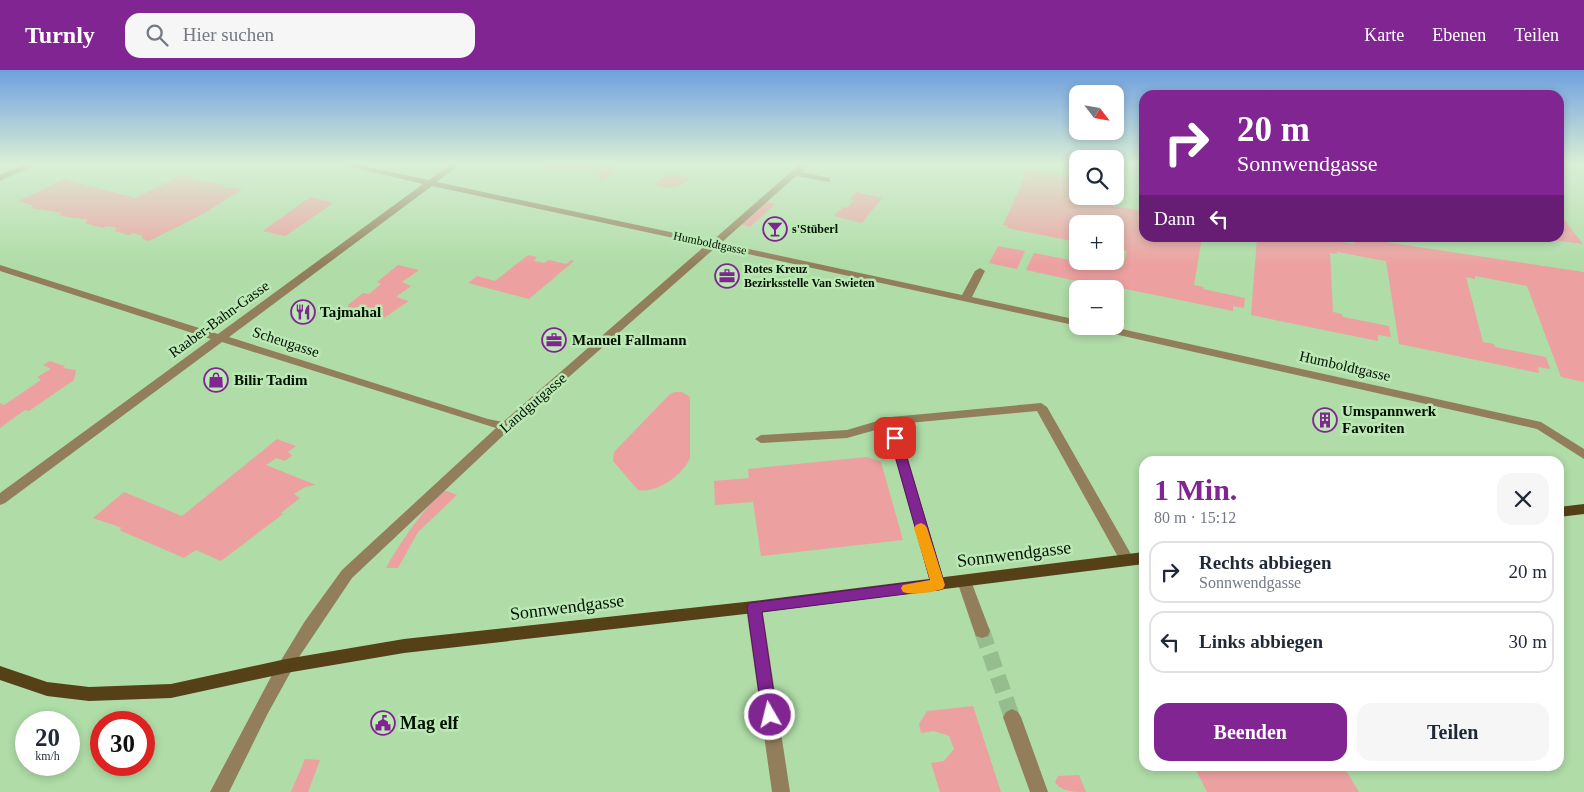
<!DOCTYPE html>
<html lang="de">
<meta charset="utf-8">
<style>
:root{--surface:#fff;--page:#f6f6f7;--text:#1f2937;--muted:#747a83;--line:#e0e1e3;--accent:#812592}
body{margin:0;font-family:"Times New Roman",serif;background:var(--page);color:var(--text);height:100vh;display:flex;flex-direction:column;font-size:19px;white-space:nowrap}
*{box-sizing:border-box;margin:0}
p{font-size:16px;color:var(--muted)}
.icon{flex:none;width:28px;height:28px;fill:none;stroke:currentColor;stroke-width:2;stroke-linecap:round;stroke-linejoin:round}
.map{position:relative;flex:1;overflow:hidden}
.drawer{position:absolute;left:1139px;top:386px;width:425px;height:315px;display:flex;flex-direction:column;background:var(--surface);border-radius:15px;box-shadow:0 2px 8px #0003}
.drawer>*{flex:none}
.banner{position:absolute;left:1139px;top:20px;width:425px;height:152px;border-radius:15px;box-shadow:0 2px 8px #0003;background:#812592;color:#fff;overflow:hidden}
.needle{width:32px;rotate:121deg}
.fabs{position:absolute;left:1069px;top:15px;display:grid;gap:10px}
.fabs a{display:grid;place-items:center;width:55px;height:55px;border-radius:10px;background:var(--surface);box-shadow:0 2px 8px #0003;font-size:25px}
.speed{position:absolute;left:15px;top:641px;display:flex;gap:10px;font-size:25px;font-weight:700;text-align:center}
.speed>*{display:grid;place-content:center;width:65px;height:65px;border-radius:50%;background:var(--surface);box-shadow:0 2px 8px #0003;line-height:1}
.speed small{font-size:12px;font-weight:400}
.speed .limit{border:8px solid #d22;background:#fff;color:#111}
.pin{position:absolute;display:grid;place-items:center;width:42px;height:42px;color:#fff;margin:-21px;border-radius:10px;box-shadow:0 2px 8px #0006}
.me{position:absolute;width:55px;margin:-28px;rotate:352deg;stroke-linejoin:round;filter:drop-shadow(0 0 4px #0008)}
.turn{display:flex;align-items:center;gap:18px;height:105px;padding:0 15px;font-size:22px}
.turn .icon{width:65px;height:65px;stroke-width:2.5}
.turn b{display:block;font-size:35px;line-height:42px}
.then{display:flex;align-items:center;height:48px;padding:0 15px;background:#0003;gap:10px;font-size:19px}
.round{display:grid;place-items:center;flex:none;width:52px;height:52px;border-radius:15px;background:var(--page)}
.summary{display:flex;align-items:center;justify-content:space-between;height:85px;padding:0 15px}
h1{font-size:30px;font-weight:700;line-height:38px;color:var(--accent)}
.cta{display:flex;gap:10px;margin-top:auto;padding:10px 15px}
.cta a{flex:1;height:58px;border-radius:15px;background:var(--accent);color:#fff;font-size:20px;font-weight:700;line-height:58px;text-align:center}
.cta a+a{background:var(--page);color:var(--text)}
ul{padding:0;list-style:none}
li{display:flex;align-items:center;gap:15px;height:62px;margin:0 10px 8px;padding:0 5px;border:2px solid var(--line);border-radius:15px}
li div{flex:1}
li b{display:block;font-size:19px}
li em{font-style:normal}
header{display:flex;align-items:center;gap:30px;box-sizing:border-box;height:70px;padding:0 25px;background:var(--accent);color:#fff}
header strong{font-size:24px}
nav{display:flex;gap:28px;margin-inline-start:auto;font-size:18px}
.search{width:350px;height:45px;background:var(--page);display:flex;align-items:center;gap:12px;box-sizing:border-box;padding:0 18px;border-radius:15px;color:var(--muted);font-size:19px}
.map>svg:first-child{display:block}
.green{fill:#eca1a0}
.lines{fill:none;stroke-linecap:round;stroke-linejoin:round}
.minor-tunnel{stroke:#95bd8e;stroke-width:16;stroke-dasharray:16 8;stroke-linecap:butt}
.minor{fill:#927e5a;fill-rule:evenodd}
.major{fill:#554017;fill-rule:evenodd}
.route{fill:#812592;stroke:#54185f}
.slow{fill:#f59e0b}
.labels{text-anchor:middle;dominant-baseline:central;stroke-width:5;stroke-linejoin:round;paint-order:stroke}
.far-poi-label{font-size:12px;font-weight:bold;fill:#021001;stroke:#bbe9b3;text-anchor:start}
.far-street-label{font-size:12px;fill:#021001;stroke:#bbe9b3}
.poi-label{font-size:15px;font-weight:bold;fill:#021001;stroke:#bbe9b3;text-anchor:start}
.street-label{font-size:15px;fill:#021001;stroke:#bbe9b3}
.near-street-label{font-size:18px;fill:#021001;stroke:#bbe9b3}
.near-poi-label{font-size:18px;font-weight:bold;fill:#021001;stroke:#bbe9b3;text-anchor:start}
</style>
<header>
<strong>Turnly</strong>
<div class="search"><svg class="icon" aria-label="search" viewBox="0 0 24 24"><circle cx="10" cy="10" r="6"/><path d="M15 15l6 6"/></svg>Hier suchen</div>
<nav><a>Karte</a><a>Ebenen</a><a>Teilen</a></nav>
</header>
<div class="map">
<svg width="1584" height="722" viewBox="0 0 1584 722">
<rect width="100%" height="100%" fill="#afdca7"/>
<!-- green -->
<g class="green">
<path d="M529,94H624L603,110L597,108L600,106L598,103C589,101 579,102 569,100L567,102Z"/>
<path d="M1028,100L1077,108L1078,126H1088L1087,132L1144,141V168H1202L1194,215L1204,217L1203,219L1245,228L1244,238L1233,236V241L1111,216L1112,212L1102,210L1100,216L1026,200L1034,183L1108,197L1109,194L1123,197L1127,181L1115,179V154H1078L1077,172L1007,158L1008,156L1003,155Z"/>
<path d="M669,103L690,108C677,120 672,119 655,115Z"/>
<path d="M183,105L193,107L191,109L225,115L223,117L243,119L201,145L149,171L141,168L143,166L133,163L129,165L114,161L117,158L107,156L103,158L85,153L88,150C78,148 70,148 59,145L62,143L31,138L34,136L19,131L64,109L135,128Z"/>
<path d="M856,122L882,128L862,153L834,146L843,137L847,138L854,130L850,129Z"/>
<path d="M310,127L331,132L332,134L285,166L263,161Z"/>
<path d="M768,132L775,134L750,157L740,154L764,133Z"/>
<path d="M1559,143L1583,174L1553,170L1551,168H1559Z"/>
<path d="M1257,168H1314L1355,174L1354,168H1359L1584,202V312L1561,307L1527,216L1475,206V209L1466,207L1483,272L1494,274L1495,277L1546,287L1550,299L1538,297L1539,303L1399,274L1386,191L1337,182V184L1330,183L1333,242L1342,244L1343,247L1389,256L1391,267L1378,265V271L1251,245Z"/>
<path d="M998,176L1025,181L1017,199L989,193Z"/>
<path d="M528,185L537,187L534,191L544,193L549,190L566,194L571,190L574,191L529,229L468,213L477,206L495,211Z"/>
<path d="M398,195L419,200L402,212L411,216L396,227L409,231L384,248L372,245L375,241L359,236L353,240L349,238L348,235L363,223L369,224L381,214L377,212Z"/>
<path d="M50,291L65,296L63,298L76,300L74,310L29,341L25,340L0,358V333L4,335L41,310L37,307L51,299L43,295Z"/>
<path d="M675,322H682L690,327V388C683,405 656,424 638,420L613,391L614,382L670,324Z"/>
<path d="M277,369L296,376L288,382L292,386L285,391L276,388L266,395L316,415L305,417L294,424L300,428L281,443L283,444L221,491L196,480L184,488L119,460L122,458L93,448L124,422L182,446Z"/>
<path d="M867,387L881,392L903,470L761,486L753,432L715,435L714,411L749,408L748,399Z"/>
<path d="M442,421H447L457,425L418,462L398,498H386C402,469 420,445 442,421Z"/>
<path d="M973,636L1001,722H940L931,693L944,691L954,679L949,666L934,661L921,663L919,654L927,641Z"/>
<path d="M305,689L320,690L308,722H291Z"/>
<path d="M1194,696H1343L1359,722H1207Z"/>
<path d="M1079,705L1086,722C1075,722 1061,722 1055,712L1058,706Z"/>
</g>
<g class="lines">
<!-- minor-tunnel -->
<path class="minor-tunnel" d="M982,561L1012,647"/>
<!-- minor -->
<g class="minor">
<path d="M26,94H37L0,111V105Z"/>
<path d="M339,94H354L429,110L451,94H460L437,112L712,171L800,94H809L801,102L830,108V112L796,106L721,173L962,225L975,201L980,198L985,201L972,227L1078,250V256L716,177L510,359L352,508L299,587L268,643L229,722H210L272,605L305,551L342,500L496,358L222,272L5,433L0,435V423L211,269L0,201V195L218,264L423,114ZM432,116L706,175L503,352L488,349L229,267Z"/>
<path d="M1087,256H1108L1541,352L1584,379V389L1537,359L1092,259Z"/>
<path d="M1041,333L1047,337L1132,486L1134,490L1132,494L1127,496L1122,494L1037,341L898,354L945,515L943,519L938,521L933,519L931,515L886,357L847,368L761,373L755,369L761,365L847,360L891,347Z"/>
<path d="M964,505L969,507L971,511L990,561L988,566L982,568L976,566L974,561L957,511L959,507Z"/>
<path d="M754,531L759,533L762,537L790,722H772L746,537L749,533Z"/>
<path d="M1012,639L1018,642L1021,647L1048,722H1030L1003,647L1006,642Z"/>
</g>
<!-- major -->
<g class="major">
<path d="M1584,434V444L1559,447V437Z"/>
<path d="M1144,482V494L754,543L404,583L286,603L171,628L89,631L47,626L0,610V596L47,612L89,617L171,614L286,589L404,569L754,531Z"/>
</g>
</g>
<!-- sky -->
<linearGradient id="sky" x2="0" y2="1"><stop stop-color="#6ea0de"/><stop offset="0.48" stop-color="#dbefd7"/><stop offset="1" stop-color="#dbefd7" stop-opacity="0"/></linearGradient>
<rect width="1584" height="195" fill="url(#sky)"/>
<!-- route -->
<path class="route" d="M895,364L901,368L945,515L943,519L938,520L762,542L777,645L775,650L770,652L764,650L762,645L747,537L749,533L930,510L890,368Z"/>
<!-- slow -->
<path class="slow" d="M921,453L925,455L927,458L945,515L943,519C932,522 914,526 903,522L901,518L903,515L930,510L914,458L916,455Z"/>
<!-- icons -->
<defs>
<g id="bar-ring" transform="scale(1.25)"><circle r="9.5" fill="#bbe9b3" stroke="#812592" stroke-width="1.5"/><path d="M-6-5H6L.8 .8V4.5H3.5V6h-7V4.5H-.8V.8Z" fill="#812592"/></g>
<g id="office-ring" transform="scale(1.25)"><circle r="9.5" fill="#bbe9b3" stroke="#812592" stroke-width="1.5"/><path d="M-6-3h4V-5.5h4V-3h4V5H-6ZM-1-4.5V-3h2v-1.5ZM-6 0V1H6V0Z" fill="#812592"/></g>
<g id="restaurant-ring" transform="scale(1.25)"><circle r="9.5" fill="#bbe9b3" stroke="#812592" stroke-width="1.5"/><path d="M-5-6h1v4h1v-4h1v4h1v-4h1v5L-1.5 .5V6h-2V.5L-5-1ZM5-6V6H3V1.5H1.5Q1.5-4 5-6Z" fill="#812592"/></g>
<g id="shop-ring" transform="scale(1.25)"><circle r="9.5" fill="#bbe9b3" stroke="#812592" stroke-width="1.5"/><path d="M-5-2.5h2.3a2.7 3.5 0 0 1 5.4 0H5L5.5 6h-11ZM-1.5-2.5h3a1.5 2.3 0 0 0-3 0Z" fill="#812592"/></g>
<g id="building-ring" transform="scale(1.25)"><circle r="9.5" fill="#bbe9b3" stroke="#812592" stroke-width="1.5"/><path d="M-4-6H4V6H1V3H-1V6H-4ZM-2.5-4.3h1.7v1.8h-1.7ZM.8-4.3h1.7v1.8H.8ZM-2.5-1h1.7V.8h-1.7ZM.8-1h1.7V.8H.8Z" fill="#812592"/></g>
<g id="civic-ring" transform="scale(1.25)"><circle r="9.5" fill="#bbe9b3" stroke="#812592" stroke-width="1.5"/><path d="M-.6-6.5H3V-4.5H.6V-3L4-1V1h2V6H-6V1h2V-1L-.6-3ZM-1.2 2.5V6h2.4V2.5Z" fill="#812592"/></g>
</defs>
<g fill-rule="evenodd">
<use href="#bar-ring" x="775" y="159"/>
<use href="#office-ring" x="727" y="206"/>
<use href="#restaurant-ring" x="303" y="242"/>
<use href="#office-ring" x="554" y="270"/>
<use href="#shop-ring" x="216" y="310"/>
<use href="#building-ring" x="1325" y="350"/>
<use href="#civic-ring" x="383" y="653"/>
</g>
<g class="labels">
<!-- far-poi labels -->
<g class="far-poi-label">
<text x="792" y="159">s'Stüberl</text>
<text x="744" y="199">Rotes Kreuz<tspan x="744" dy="14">Bezirksstelle Van Swieten</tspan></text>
</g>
<!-- far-street labels -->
<g class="far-street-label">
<text transform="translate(710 173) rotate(12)">Humboldtgasse</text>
</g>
<!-- poi labels -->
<g class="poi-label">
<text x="320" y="242">Tajmahal</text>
<text x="572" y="270">Manuel Fallmann</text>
<text x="234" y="310">Bilir Tadim</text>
<text x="1342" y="341">Umspannwerk<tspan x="1342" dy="17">Favoriten</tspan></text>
</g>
<!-- street labels -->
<g class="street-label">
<text transform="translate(219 249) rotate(-36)">Raaber-Bahn-Gasse</text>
<text transform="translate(286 272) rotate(18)">Scheugasse</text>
<text transform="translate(1345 296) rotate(13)">Humboldtgasse</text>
<text transform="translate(533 333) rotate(-41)">Landgutgasse</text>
</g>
<!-- near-street labels -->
<g class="near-street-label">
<text transform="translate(1014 484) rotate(-7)">Sonnwendgasse</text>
<text transform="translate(567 537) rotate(-7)">Sonnwendgasse</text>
</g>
<!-- near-poi labels -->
<g class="near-poi-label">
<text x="400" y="653">Mag elf</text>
</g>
</g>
</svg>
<div class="fabs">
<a><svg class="needle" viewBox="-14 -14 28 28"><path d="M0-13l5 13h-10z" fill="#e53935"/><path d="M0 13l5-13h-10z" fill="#747a83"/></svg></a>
<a><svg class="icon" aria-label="search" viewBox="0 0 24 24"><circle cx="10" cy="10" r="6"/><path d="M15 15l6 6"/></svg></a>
<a>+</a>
<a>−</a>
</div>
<div class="speed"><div>20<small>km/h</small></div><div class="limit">30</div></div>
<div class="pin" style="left:895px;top:368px;background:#d93025"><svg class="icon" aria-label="arrive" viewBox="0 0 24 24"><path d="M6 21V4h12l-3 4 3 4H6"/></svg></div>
<svg class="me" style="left:770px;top:645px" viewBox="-20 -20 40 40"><circle r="17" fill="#812592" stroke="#fff" stroke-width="3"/><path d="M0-11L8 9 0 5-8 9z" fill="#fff"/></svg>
<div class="banner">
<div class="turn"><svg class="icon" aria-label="right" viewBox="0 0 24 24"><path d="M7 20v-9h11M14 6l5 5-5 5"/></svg><div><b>20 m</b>Sonnwendgasse</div></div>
<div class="then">Dann<svg class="icon" aria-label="left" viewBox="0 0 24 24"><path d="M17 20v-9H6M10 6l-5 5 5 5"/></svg></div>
</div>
<section class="drawer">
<div class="summary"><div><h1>1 Min.</h1><p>80 m · 15:12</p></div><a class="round"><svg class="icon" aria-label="close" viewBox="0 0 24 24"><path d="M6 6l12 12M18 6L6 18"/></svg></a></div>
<ul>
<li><svg class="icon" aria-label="right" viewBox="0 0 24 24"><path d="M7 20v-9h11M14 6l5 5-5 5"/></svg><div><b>Rechts abbiegen</b><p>Sonnwendgasse</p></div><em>20 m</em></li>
<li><svg class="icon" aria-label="left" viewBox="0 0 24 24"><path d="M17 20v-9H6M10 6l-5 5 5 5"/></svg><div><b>Links abbiegen</b></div><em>30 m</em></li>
</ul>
<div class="cta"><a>Beenden</a><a>Teilen</a></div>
</section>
</div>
